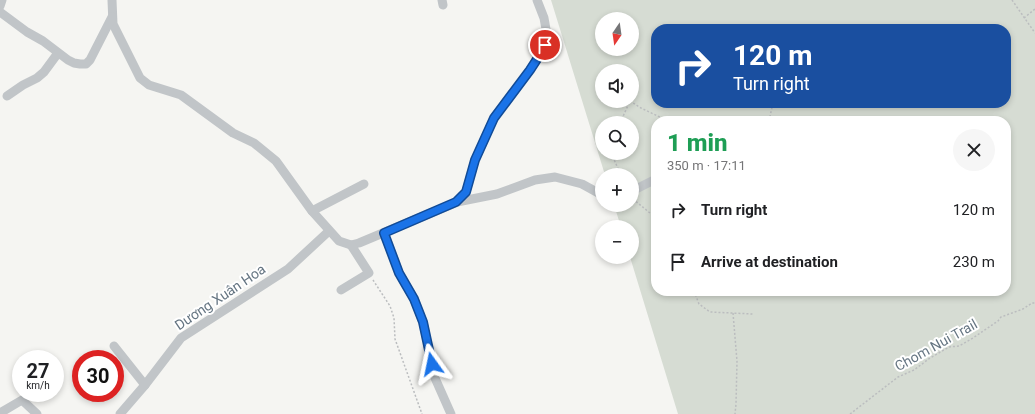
<!DOCTYPE html>
<meta charset="utf-8">
<style>
:root{--surface:#fff;--page:#f6f6f6;--text:#202124;--muted:#757577}
body{margin:0;font-family:Roboto,sans-serif;background:var(--page);color:var(--text);height:100vh;display:flex;flex-direction:column;font-size:15px;white-space:nowrap}
*{box-sizing:border-box;margin:0}
p{font-size:13px;color:var(--muted)}
.icon{flex:none;width:22px;height:22px;fill:none;stroke:currentColor;stroke-width:2;stroke-linecap:round;stroke-linejoin:round}
.map{position:relative;flex:1;overflow:hidden}
.side{position:absolute;left:651px;top:116px;width:360px;height:180px;display:flex;flex-direction:column;background:var(--surface);border-radius:16px;box-shadow:0 2px 6px #0003}
.side>*{flex:none}
.hud{position:absolute;left:651px;top:24px;width:360px;height:84px;border-radius:16px;box-shadow:0 2px 6px #0003;background:#1a4fa0;color:#fff;overflow:hidden}
.needle{width:26px;rotate:193deg}
.buttons{position:absolute;left:595px;top:12px;display:grid;gap:8px}
.buttons a{display:grid;place-items:center;width:44px;height:44px;border-radius:50%;background:var(--surface);box-shadow:0 2px 6px #0003;font-size:20px}
.speed{position:absolute;left:12px;top:350px;display:flex;gap:8px;font-size:20px;font-weight:700;text-align:center}
.speed>*{display:grid;place-content:center;width:52px;height:52px;border-radius:50%;background:var(--surface);box-shadow:0 2px 6px #0003;line-height:1}
.speed small{font-size:10px;font-weight:400}
.speed .limit{border:6px solid #d22;background:#fff;color:#111}
.pin{position:absolute;display:grid;place-items:center;width:34px;height:34px;color:#fff;margin:-17px;border:2px solid #fff;border-radius:50%;box-shadow:0 1px 4px #0007}
.me{position:absolute;width:44px;margin:-22px;rotate:348deg;stroke-linejoin:round;filter:drop-shadow(0 0 3px #0008)}
.turn{display:flex;align-items:center;gap:14px;height:84px;padding:0 16px;font-size:18px}
.turn .icon{width:52px;height:52px;stroke-width:2.5}
.turn b{display:block;font-size:28px;line-height:34px}
.round{display:grid;place-items:center;flex:none;width:42px;height:42px;border-radius:21px;background:var(--page)}
.head{display:flex;align-items:center;justify-content:space-between;height:68px;padding:0 16px}
h1{font-size:24px;font-weight:800;line-height:30px;color:#1e9e55}
ul{padding:0;list-style:none}
li{display:flex;align-items:center;gap:12px;height:52px;padding:0 16px}
li div{flex:1}
li b{display:block;font-size:15px}
li em{font-style:normal}
.map>svg:first-child{display:block}
.green{fill:#d6dcd3;fill-rule:evenodd}
.lines{fill:none;stroke-linecap:round;stroke-linejoin:round}
.path{stroke:#bbbdbf;stroke-width:1.5;stroke-dasharray:2 2;stroke-linecap:butt}
.street{stroke:#c1c5c8;stroke-width:9}
.route-casing{stroke:#114b97;stroke-width:10}
.route{stroke:#1a73e8;stroke-width:7}
.labels{text-anchor:middle;dominant-baseline:central;stroke-width:4;stroke-linejoin:round;paint-order:stroke}
.street-label{font-size:14px;fill:#657582;stroke:#fff}
</style>
<div class="map">
<svg width="1035" height="414" viewBox="0 0 1035 414">
<rect width="100%" height="100%" fill="#f5f5f2"/>
<!-- green -->
<path class="green" d="M551,0H1035V414H678L630,257H632V227H621L614,205H632V175H605ZM602,19H632V49H602ZM656,29H1006V103H656ZM602,71H632V101H602ZM656,121H1006V291H656ZM602,123H632V153H602Z"/>
<g class="lines">
<!-- path -->
<g class="path">
<path d="M1012,0L1035,33"/>
<path d="M1024,18L1035,9"/>
<path d="M769,121L773,103"/>
<path d="M829,121L836,119"/>
<path d="M620,123L630,101L641,108L668,121"/>
<path d="M611,153L621,175"/>
<path d="M633,199L656,218"/>
<path d="M373,280L390,306L394,318L395,339L422,414"/>
<path d="M694,291L699,304L710,312L753,314"/>
<path d="M733,313L737,361L736,404L735,414"/>
<path d="M850,414L898,377L914,370L930,358L949,347L959,346L973,338L998,321L1001,317L1023,309L1032,303H1035"/>
</g>
<!-- street -->
<g class="street">
<path d="M112,0L113,24L140,78L149,85L181,95L233,133L254,143L276,161L312,211L339,241L351,245L359,243L457,202L466,192L475,160L494,118L530,70L541,53L545,45L547,35L544,18L537,0"/>
<path d="M442,0L443,5"/>
<path d="M0,6L2,0"/>
<path d="M0,12L27,32L43,41L68,60L74,63L80,64H86L90,60L112,17"/>
<path d="M7,96L23,85L37,78L44,72L58,53"/>
<path d="M632,191L656,179"/>
<path d="M457,202L497,194L535,180L555,177L582,184L602,195"/>
<path d="M312,211L364,184"/>
<path d="M384,233L399,273L414,299L423,322L435,378L451,414"/>
<path d="M341,290L369,273L351,245"/>
<path d="M114,346L145,385"/>
<path d="M0,413L22,400L37,414"/>
<path d="M120,414L145,385L181,338L288,269L329,231"/>
</g>
</g>
<g class="lines">
<!-- route casing -->
<g class="route-casing">
<path id="route" d="M432,364L423,322L414,299L399,273L384,233L456,202L466,192L475,160L494,118L530,70L541,53L545,45"/>
</g>
<!-- route -->
<use href="#route" class="route"/>
</g>
<g class="labels">
<!-- street labels -->
<g class="street-label">
<text transform="translate(220 297) rotate(-34)">Dương Xuân Hoa</text>
<text transform="translate(936 345) rotate(-29)">Chom Nui Trail</text>
</g>
</g>
</svg>
<div class="buttons">
<a><svg class="needle" viewBox="-14 -14 28 28"><path d="M0-13l5 13h-10z" fill="#e53935"/><path d="M0 13l5-13h-10z" fill="#757577"/></svg></a>
<a><svg class="icon" aria-label="sound" viewBox="0 0 24 24"><path d="M4 9h4l5-4v14l-5-4H4zM17 9q2 3 0 6"/></svg></a>
<a><svg class="icon" aria-label="search" viewBox="0 0 24 24"><circle cx="10" cy="10" r="6"/><path d="M15 15l6 6"/></svg></a>
<a>+</a>
<a>−</a>
</div>
<div class="speed"><div>27<small>km/h</small></div><div class="limit">30</div></div>
<div class="pin" style="left:545px;top:45px;background:#d93025"><svg class="icon" aria-label="arrive" viewBox="0 0 24 24"><path d="M6 21V4h12l-3 4 3 4H6"/></svg></div>
<svg class="me" style="left:432px;top:364px" viewBox="-20 -20 40 40"><path d="M0-17L14 15 0 8-14 15z" fill="#1a73e8" stroke="#fff" stroke-width="4"/></svg>
<div class="hud">
<div class="turn"><svg class="icon" aria-label="right" viewBox="0 0 24 24"><path d="M7 20v-9h11M14 6l5 5-5 5"/></svg><div><b>120 m</b>Turn right</div></div>
</div>
<section class="side">
<div class="head"><div><h1>1 min</h1><p>350 m · 17:11</p></div><a class="round"><svg class="icon" aria-label="close" viewBox="0 0 24 24"><path d="M6 6l12 12M18 6L6 18"/></svg></a></div>
<ul>
<li><svg class="icon" aria-label="right" viewBox="0 0 24 24"><path d="M7 20v-9h11M14 6l5 5-5 5"/></svg><div><b>Turn right</b></div><em>120 m</em></li>
<li><svg class="icon" aria-label="arrive" viewBox="0 0 24 24"><path d="M6 21V4h12l-3 4 3 4H6"/></svg><div><b>Arrive at destination</b></div><em>230 m</em></li>
</ul>
</section>
</div>
